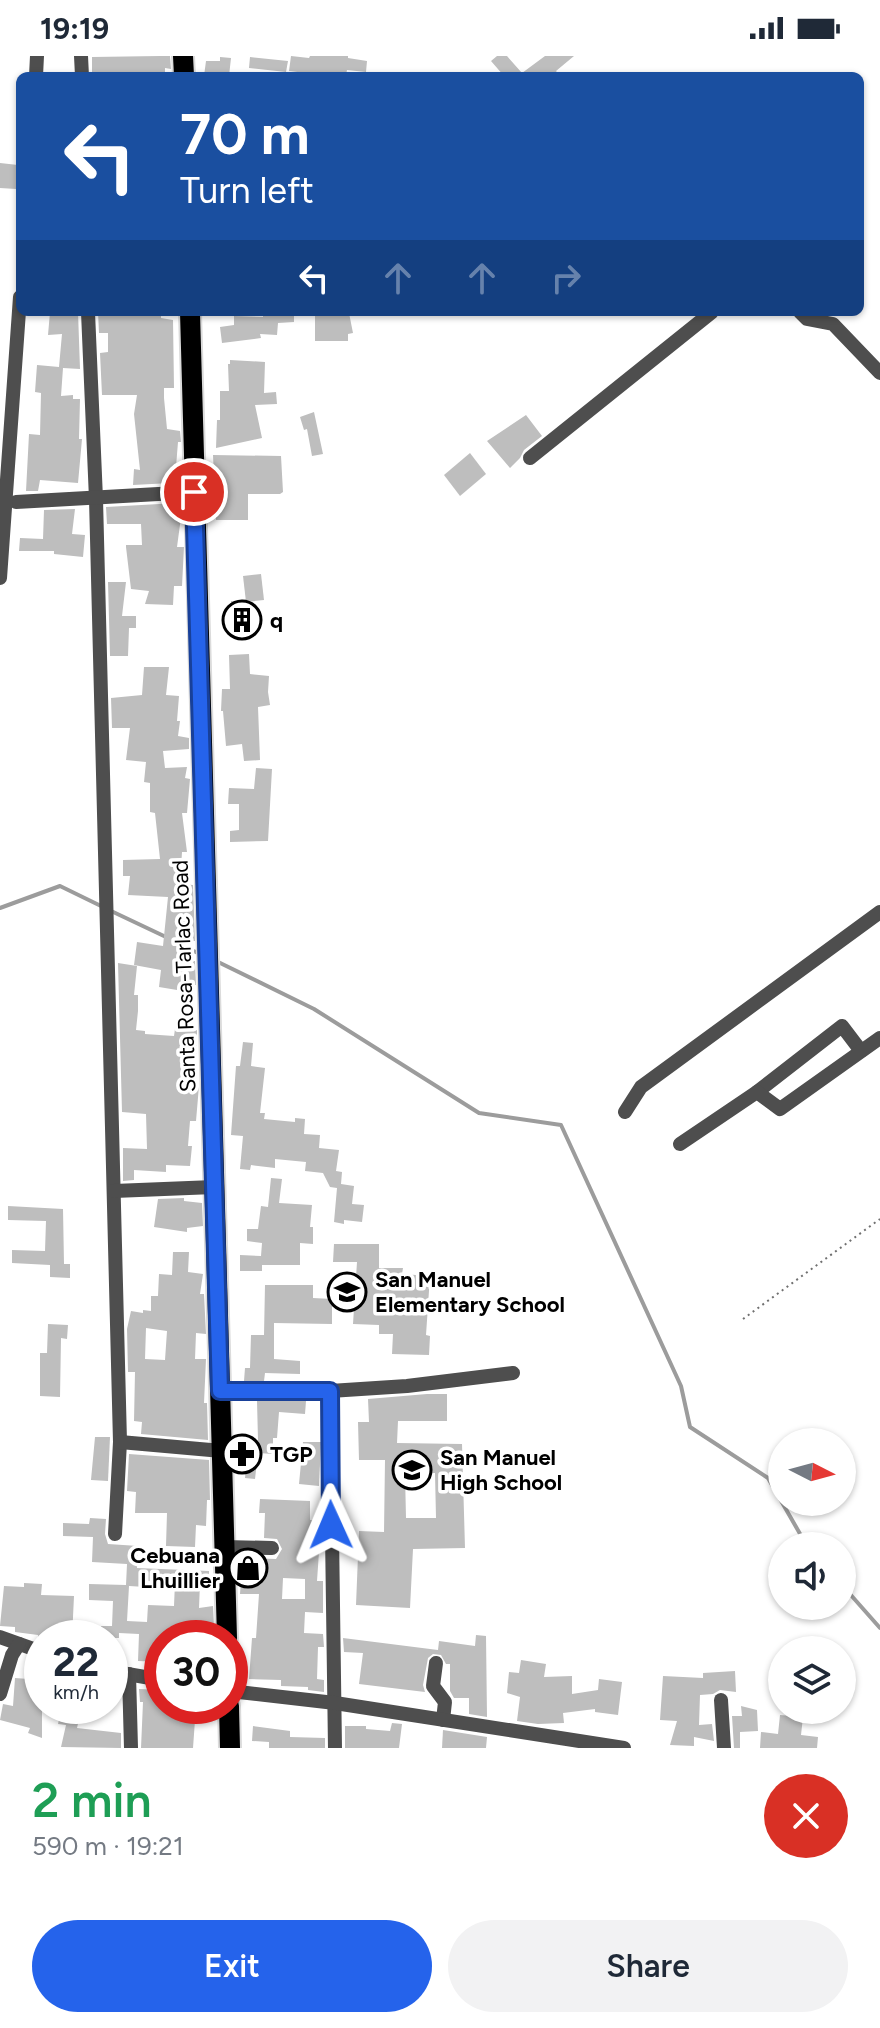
<!DOCTYPE html>
<meta charset="utf-8">
<style>
:root{--surface:#fff;--page:#f2f2f3;--text:#1f2937;--muted:#747a83;--accent:#2563eb}
body{margin:0;font-family:Figtree,sans-serif;background:var(--page);color:var(--text);height:100vh;display:flex;flex-direction:column;font-size:30px;white-space:nowrap}
*{box-sizing:border-box;margin:0}
p{font-size:26px;color:var(--muted)}
.icon{flex:none;width:44px;height:44px;fill:none;stroke:currentColor;stroke-width:2;stroke-linecap:round;stroke-linejoin:round}
.map{position:relative;height:1692px;overflow:hidden}
.panel{display:flex;flex-direction:column;background:var(--surface);flex:1}
.panel>*{flex:none}
.top-card{position:absolute;left:16px;top:16px;width:848px;height:244px;border-radius:12px;box-shadow:0 2px 6px #0004;background:#1a4fa0;color:#fff;overflow:hidden}
.needle{width:52px;rotate:96deg}
.controls{position:absolute;left:768px;top:1372px;display:grid;gap:16px}
.controls a{display:grid;place-items:center;width:88px;height:88px;border-radius:50%;background:var(--surface);box-shadow:0 2px 6px #0004;font-size:40px}
.speed{position:absolute;left:24px;top:1564px;display:flex;gap:16px;font-size:40px;font-weight:700;text-align:center}
.speed>*{display:grid;place-content:center;width:104px;height:104px;border-radius:50%;background:var(--surface);box-shadow:0 2px 6px #0004;line-height:1}
.speed small{font-size:20px;font-weight:400}
.speed .limit{border:12px solid #d22;background:#fff;color:#111}
.pin{position:absolute;display:grid;place-items:center;width:68px;height:68px;color:#fff;margin:-34px;border:4px solid #fff;border-radius:50%;box-shadow:0 2px 8px #0007}
.me{position:absolute;width:88px;margin:-44px;rotate:359deg;stroke-linejoin:round;filter:drop-shadow(0 0 6px #0008)}
.turn{display:flex;align-items:center;gap:28px;height:168px;padding:0 32px;font-size:36px}
.turn .icon{width:104px;height:104px;stroke-width:2.5}
.turn b{display:block;font-size:56px;line-height:68px}
.lanes{display:flex;align-items:center;height:76px;padding:0 32px;background:#0003;justify-content:center;gap:40px;direction:ltr}
.lanes .off{opacity:.35}
.round{display:grid;place-items:center;flex:none;width:84px;height:84px;border-radius:42px;background:var(--page)}
.summary{display:flex;align-items:center;justify-content:space-between;height:136px;padding:0 32px}
h1{font-size:48px;font-weight:600;line-height:60px;color:#1e9e55}
.primary-button{display:flex;gap:16px;margin-top:auto;padding:16px 32px}
.primary-button a{flex:1;height:92px;border-radius:48px;background:var(--accent);color:#fff;font-size:32px;font-weight:600;line-height:92px;text-align:center}
.primary-button a+a{background:var(--page);color:var(--text)}
.status{display:flex;justify-content:space-between;align-items:center;height:56px;padding:0 40px;background:var(--surface);direction:ltr}
.status svg{height:22px;fill:currentColor}
.map>svg:first-child{display:block}
.lines{fill:none;stroke-linecap:round;stroke-linejoin:round}
.stream{stroke:#9c9c9c;stroke-width:4}
.building{fill:#bebebe;fill-rule:evenodd}
.highway-casing{stroke:#dbdbdb;stroke-width:24}
.path{stroke:#707070;stroke-width:2;stroke-dasharray:2 4;stroke-linecap:butt}
.minor{stroke:#4e4e4e;stroke-width:14}
.highway{stroke:#000;stroke-width:20}
.route-casing{stroke:#184099;stroke-width:20}
.route{stroke:#2563eb;stroke-width:14}
.labels{text-anchor:middle;dominant-baseline:central;stroke-width:7;stroke-linejoin:round;paint-order:stroke}
.poi-label{font-size:22px;font-weight:bold;fill:#000;stroke:#fff;text-anchor:start}
.street-label{font-size:22px;fill:#000;stroke:#fff}
</style>
<div class="status"><b>19:19</b><svg viewBox="0 0 49 12"><path d="M0 12V9h3v3zM5 12V6h3v6zM10 12V3h3v9zM15 12V0h3v12zM26 1h20v11H26zM47 4h2v5h-2z"/></svg></div>
<div class="map">
<svg width="880" height="1692" viewBox="0 0 880 1692">
<rect width="100%" height="100%" fill="#fff"/>
<g class="lines">
<!-- stream -->
<g class="stream">
<path d="M0,852L60,830L101,850"/>
<path d="M109,854L166,881"/>
<path d="M177,887L202,899"/>
<path d="M214,904L314,953L479,1057L561,1069L681,1330L690,1371L768,1422L807,1490"/>
<path d="M842,1529L880,1572"/>
</g>
</g>
<!-- building -->
<g class="building">
<path d="M160,0H170L171,13L165,12V20H92V1Z"/>
<path d="M291,0L309,2L310,0H348V2L367,5L366,16L347,14L346,19L328,18V20H314V18L289,15Z"/>
<path d="M497,0H507L522,17L545,0H574L556,15L560,20H504L491,5Z"/>
<path d="M220,1L231,2L229,20H204L206,5H220Z"/>
<path d="M250,1L288,5L286,16L249,12Z"/>
<path d="M0,107L18,109L16,133L0,132Z"/>
<path d="M50,256H78L80,313L63,312L61,340L73,339V343H80L79,383H82L78,427L40,424L38,435H26L29,378L40,379L41,337L35,336L37,309L59,311L62,278L48,279Z"/>
<path d="M98,256H161V262L173,264L174,332H164V342L167,373L180,375L181,386H178L176,411H173L171,427L133,429L134,413L140,414L134,358L137,339H102L100,297L108,296V277H99Z"/>
<path d="M294,256V266L278,267L277,279L260,278L261,282L222,287L220,271L234,269V260L263,261V257Z"/>
<path d="M349,257L353,277L348,278V285H315V258Z"/>
<path d="M230,304L265,306L264,337L276,336L277,348L255,349L262,382L216,392L217,364H220V335H229L228,308H230Z"/>
<path d="M314,356L323,398L312,400L307,373L304,374L300,361Z"/>
<path d="M526,359L542,380L524,394L520,402L510,412L487,385Z"/>
<path d="M470,397L486,418L460,440L444,419Z"/>
<path d="M213,399L281,400L283,436L280,438H248V464H216Z"/>
<path d="M177,447V460L181,461L177,491H184L182,530H174L173,549L145,548L149,535L131,533L126,491V489H142L141,468H107L106,451Z"/>
<path d="M75,453L72,478L85,479L83,501L54,498V495H19L20,482L43,483L44,454Z"/>
<path d="M261,518L264,544L246,546L243,520Z"/>
<path d="M108,526H126L122,560H136V572H129L128,600H110Z"/>
<path d="M231,545L253,547L252,580H231Z"/>
<path d="M249,598L250,618L269,620L268,636L270,649L258,651L260,704L244,705L242,688L226,690L223,655H221L222,633H230L229,599Z"/>
<path d="M144,611H169L166,639L179,640L177,665H180L178,680L189,682V693L163,695L165,712L187,711L185,722L190,723L187,757H182L187,796H182L180,828L193,829L195,885H182L180,905H195L196,929L178,930L177,934L159,931L161,914L134,909L137,886L163,890L168,841L128,839L130,820H123V804L160,803L155,757L150,756V727L144,726L146,706L126,704L130,672H112L111,642L142,639Z"/>
<path d="M256,712L272,713L268,785L230,786V775L239,774V748H228L229,732L254,733Z"/>
<path d="M118,907L137,910L134,939H138V955L136,974L145,975V978L174,980L175,973L197,974V1004H190L187,1030H199L196,1065H190L188,1090H192L190,1110L166,1109V1116L134,1114V1124L123,1125V1092L147,1093L146,1058L122,1056Z"/>
<path d="M243,986L253,987L251,1010L265,1012L260,1057H265L264,1063L295,1066V1062L305,1063L304,1078L320,1079L319,1092L339,1094L336,1115L342,1116L341,1128L354,1130L352,1148L364,1149L362,1166L344,1164V1168L334,1166L337,1132L330,1131L323,1117L305,1115L306,1106L275,1103V1112L251,1109L250,1114L240,1113L243,1080L231,1079L236,1010H240Z"/>
<path d="M271,1122L282,1123L279,1147L312,1149L310,1171H313V1188L300,1187V1209H262V1215H240V1199L261,1200L262,1187L247,1185V1173H258L261,1150L268,1151Z"/>
<path d="M184,1142V1145L202,1147L203,1170L187,1172V1176L154,1171L158,1143Z"/>
<path d="M8,1150L63,1153L64,1208H70V1222L50,1221V1209L12,1207V1194L45,1195L46,1165L8,1164Z"/>
<path d="M334,1188H379V1212H403L402,1218L430,1220L426,1279L430,1280L429,1299L392,1298L393,1278H379V1269L353,1268L357,1206H333Z"/>
<path d="M173,1196H189L188,1216L203,1218L200,1238H204L206,1278L196,1277L195,1303H206L204,1347H207L208,1384L141,1378L142,1366L134,1365L135,1316H128L127,1273L131,1255L143,1257V1254L151,1255V1240H158L159,1218L172,1219ZM146,1272L167,1275L165,1304L145,1303Z"/>
<path d="M265,1229H313V1242L332,1243V1268L274,1267V1303L300,1305V1318L265,1317L264,1325H244L245,1312H250L251,1279H264Z"/>
<path d="M48,1268L68,1269L67,1283L61,1282L60,1341L40,1340V1297H47Z"/>
<path d="M427,1338H447V1365H398L397,1387L462,1388L465,1492L413,1493L410,1552L356,1549L359,1475L384,1476L385,1404H359L358,1366H369L368,1343ZM435,1417L436,1462H406L405,1418Z"/>
<path d="M257,1345H306L305,1358L279,1356L277,1382H273V1398L258,1397L255,1423L245,1422L248,1394L253,1393L254,1384H258Z"/>
<path d="M95,1381H110L108,1425L91,1424Z"/>
<path d="M303,1386H321L319,1430L299,1428Z"/>
<path d="M129,1398L209,1404L210,1444H207L206,1470L196,1469L195,1491L166,1490L167,1457H135L136,1436L127,1435Z"/>
<path d="M260,1443L310,1445V1464L321,1465L322,1496H319L317,1525H323V1557L305,1556L304,1577L323,1578L324,1591H318L317,1623L324,1624V1636L308,1634V1631L281,1630V1624L249,1623L252,1582H256L259,1538H240L241,1524H245L246,1502L276,1503L282,1493L277,1483L264,1482L265,1457H259ZM283,1522L305,1523V1543H282Z"/>
<path d="M90,1462L106,1463L105,1478L108,1488L138,1490L137,1512L209,1515V1527H200L199,1552L213,1550L214,1570L169,1571V1582H162V1606L138,1605L139,1578L119,1577V1582H100L101,1570H112L113,1545L89,1544V1528L126,1529L127,1508L92,1506L93,1481L63,1480V1467L89,1468ZM146,1525L175,1526L174,1550L148,1549L147,1566L127,1565L129,1530L146,1531Z"/>
<path d="M24,1527L42,1528L41,1539L74,1540L72,1582H38V1579L15,1576V1571L0,1570L4,1530L24,1531Z"/>
<path d="M476,1579L486,1580L487,1661L469,1658V1642H454L450,1635V1608H446L441,1599L433,1598L428,1602L423,1629L425,1636L359,1628L363,1597L344,1596L343,1582L438,1594L439,1585L475,1590Z"/>
<path d="M521,1604L546,1608L544,1621L572,1620V1638L598,1634L599,1623L622,1626L618,1659L595,1656V1653L563,1657L564,1667L538,1668L517,1665L520,1641L507,1637L509,1616L519,1617Z"/>
<path d="M735,1615L736,1636L720,1634L713,1638L700,1639L699,1669L712,1668L714,1685L694,1681V1690L670,1689L677,1665L660,1664L663,1620L703,1622V1617Z"/>
<path d="M15,1622L42,1624V1682L28,1677L30,1672L0,1664L3,1648L13,1650Z"/>
<path d="M139,1633L162,1634V1650H196L193,1692H141L143,1646H140Z"/>
<path d="M62,1650H82L77,1672L121,1677V1692L61,1691L66,1669L58,1668Z"/>
<path d="M741,1650L757,1654L758,1675L740,1676V1692H734L732,1660H742Z"/>
<path d="M780,1659L803,1661L801,1679L818,1681L817,1692H760L761,1676L778,1678Z"/>
<path d="M392,1667L402,1668L399,1692H345V1670H366V1673L390,1675Z"/>
<path d="M253,1670L290,1675V1681L325,1682V1692H269V1686L252,1685Z"/>
<path d="M443,1674L487,1681L486,1692H442Z"/>
</g>
<g class="lines">
<!-- highway casing -->
<g class="highway-casing">
<g id="highway">
<path d="M183,0L184,20"/>
<path d="M190,256L227,1582"/>
<path d="M229,1650L230,1692"/>
</g>
</g>
<!-- path -->
<path class="path" d="M743,1263L880,1163"/>
<!-- minor -->
<g class="minor">
<path d="M81,0L82,20"/>
<path d="M36,20L37,0"/>
<path d="M88,256L96,443L120,1386L115,1478"/>
<path d="M800,256L807,263L833,268L880,317"/>
<path d="M530,402L712,256"/>
<path d="M16,446L194,436"/>
<path d="M0,522L20,241"/>
<path d="M757,1036L842,970L861,995"/>
<path d="M625,1056L641,1031L880,856"/>
<path d="M680,1088L757,1036L780,1053L880,982"/>
<path d="M114,1135L214,1131"/>
<path d="M220,1335H330L335,1692"/>
<path d="M330,1335L407,1330L513,1317"/>
<path d="M120,1386L222,1395"/>
<path d="M224,1491L272,1492"/>
<path d="M0,1581L42,1596"/>
<path d="M436,1607L433,1630L445,1646L443,1664"/>
<path d="M110,1615L162,1624"/>
<path d="M129,1618L131,1692"/>
<path d="M230,1635L335,1647L624,1692"/>
<path d="M0,1638L12,1599L19,1588"/>
<path d="M721,1644L724,1692"/>
</g>
<!-- highway -->
<use href="#highway" class="highway"/>
</g>
<g class="lines">
<!-- route casing -->
<g class="route-casing">
<path id="route" d="M194,436L220,1335H330L331,1469"/>
</g>
<!-- route -->
<use href="#route" class="route"/>
</g>
<!-- icons -->
<defs>
<g id="building-ring" transform="scale(2)"><circle r="9.5" fill="#fff" stroke="#000" stroke-width="1.5"/><path d="M-4-6H4V6H1V3H-1V6H-4ZM-2.5-4.3h1.7v1.8h-1.7ZM.8-4.3h1.7v1.8H.8ZM-2.5-1h1.7V.8h-1.7ZM.8-1h1.7V.8H.8Z" fill="#000"/></g>
<g id="school-ring" transform="scale(2)"><circle r="9.5" fill="#fff" stroke="#000" stroke-width="1.5"/><path d="M0-5L7-2L0 1L-7-2ZM-4 1L0 2.5L4 1V4Q0 6-4 4Z" fill="#000"/></g>
<g id="pharmacy-ring" transform="scale(2)"><circle r="9.5" fill="#fff" stroke="#000" stroke-width="1.5"/><path d="M-2-6h4v4h4v4h-4v4h-4v-4h-4v-4h4Z" fill="#000"/></g>
<g id="shop-ring" transform="scale(2)"><circle r="9.5" fill="#fff" stroke="#000" stroke-width="1.5"/><path d="M-5-2.5h2.3a2.7 3.5 0 0 1 5.4 0H5L5.5 6h-11ZM-1.5-2.5h3a1.5 2.3 0 0 0-3 0Z" fill="#000"/></g>
</defs>
<g fill-rule="evenodd">
<use href="#building-ring" x="242" y="564"/>
<use href="#school-ring" x="347" y="1236"/>
<use href="#pharmacy-ring" x="242" y="1398"/>
<use href="#school-ring" x="412" y="1414"/>
<use href="#shop-ring" x="248" y="1512"/>
</g>
<g class="labels">
<!-- poi labels -->
<g class="poi-label">
<text x="270" y="564">q</text>
<text x="375" y="1223">San Manuel<tspan x="375" dy="25">Elementary School</tspan></text>
<text x="270" y="1398">TGP</text>
<text x="440" y="1401">San Manuel<tspan x="440" dy="25">High School</tspan></text>
<text x="220" y="1499" text-anchor="end">Cebuana<tspan x="220" dy="25">Lhuillier</tspan></text>
</g>
<!-- street labels -->
<g class="street-label">
<text transform="translate(184 920) rotate(-92)">Santa Rosa-Tarlac Road</text>
</g>
</g>
</svg>
<div class="controls">
<a><svg class="needle" viewBox="-14 -14 28 28"><path d="M0-13l5 13h-10z" fill="#e53935"/><path d="M0 13l5-13h-10z" fill="#747a83"/></svg></a>
<a><svg class="icon" aria-label="sound" viewBox="0 0 24 24"><path d="M4 9h4l5-4v14l-5-4H4zM17 9q2 3 0 6"/></svg></a>
<a><svg class="icon" aria-label="layers" viewBox="0 0 24 24"><path d="M12 4l9 5-9 5-9-5zM3 14l9 5 9-5"/></svg></a>
</div>
<div class="speed"><div>22<small>km/h</small></div><div class="limit">30</div></div>
<div class="pin" style="left:194px;top:436px;background:#d93025"><svg class="icon" aria-label="arrive" viewBox="0 0 24 24"><path d="M6 21V4h12l-3 4 3 4H6"/></svg></div>
<svg class="me" style="left:331px;top:1469px" viewBox="-20 -20 40 40"><path d="M0-17L14 15 0 8-14 15z" fill="#2563eb" stroke="#fff" stroke-width="4"/></svg>
<div class="top-card">
<div class="turn"><svg class="icon" aria-label="left" viewBox="0 0 24 24"><path d="M17 20v-9H6M10 6l-5 5 5 5"/></svg><div><b>70 m</b>Turn left</div></div>
<div class="lanes"><svg class="icon" aria-label="left" viewBox="0 0 24 24"><path d="M17 20v-9H6M10 6l-5 5 5 5"/></svg><svg class="icon off" aria-label="ahead" viewBox="0 0 24 24"><path d="M12 20V5M6 11l6-6 6 6"/></svg><svg class="icon off" aria-label="ahead" viewBox="0 0 24 24"><path d="M12 20V5M6 11l6-6 6 6"/></svg><svg class="icon off" aria-label="right" viewBox="0 0 24 24"><path d="M7 20v-9h11M14 6l5 5-5 5"/></svg></div>
</div>
</div>
<section class="panel">
<div class="summary"><div><h1>2 min</h1><p>590 m · 19:21</p></div><a class="round" style="background:#d93025;color:#fff"><svg class="icon" aria-label="close" viewBox="0 0 24 24"><path d="M6 6l12 12M18 6L6 18"/></svg></a></div>
<div class="primary-button"><a>Exit</a><a>Share</a></div>
</section>
